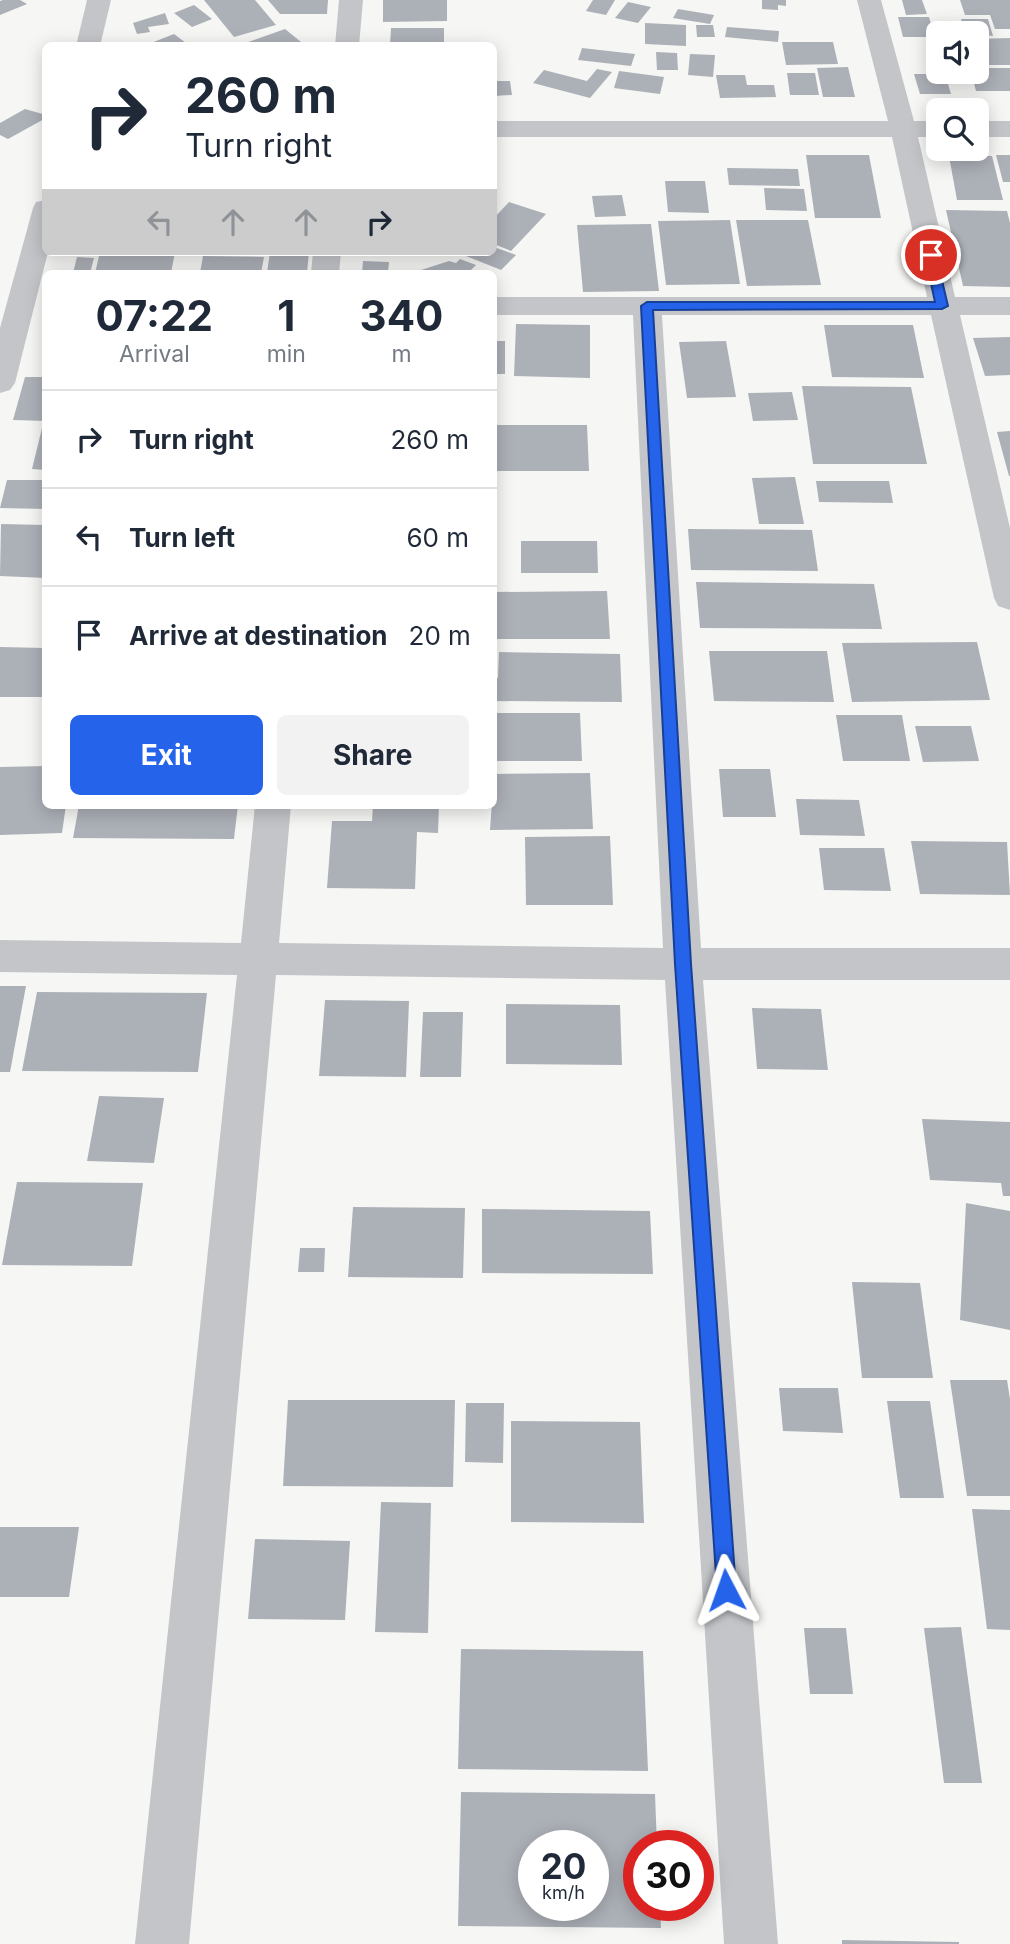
<!DOCTYPE html>
<style>
:root{--surface:#fff;--page:#f2f2f3;--text:#1f2937;--muted:#747a83;--line:#e0e1e3;--accent:#2563eb}
body{margin:0;font-family:Inter,sans-serif;background:var(--page);color:var(--text);height:100vh;display:flex;flex-direction:column;font-size:26px;white-space:nowrap}
*{box-sizing:border-box;margin:0}
p{font-size:23px;color:var(--muted)}
.icon{flex:none;width:38px;height:38px;fill:none;stroke:currentColor;stroke-width:2;stroke-linecap:round;stroke-linejoin:round}
.map{position:relative;flex:1;overflow:hidden}
.panel{position:absolute;left:42px;top:270px;width:455px;height:539px;display:flex;flex-direction:column;background:var(--surface);border-radius:10px;box-shadow:0 4px 18px #0003}
.panel>*{flex:none}
.top-card{position:absolute;left:42px;top:42px;width:455px;height:214px;border-radius:10px;box-shadow:0 4px 18px #0003;background:#fff;color:var(--text);overflow:hidden}
.tools{position:absolute;left:926px;top:21px;display:grid;gap:14px}
.tools a{display:grid;place-items:center;width:63px;height:63px;border-radius:10px;background:var(--surface);box-shadow:0 4px 18px #0003;font-size:35px}
.speed{position:absolute;left:518px;top:1830px;display:flex;gap:14px;font-size:35px;font-weight:700;text-align:center}
.speed>*{display:grid;place-content:center;width:91px;height:91px;border-radius:50%;background:var(--surface);box-shadow:0 4px 18px #0003;line-height:1}
.speed small{font-size:18px;font-weight:400}
.speed .limit{border:10px solid #d22;background:#fff;color:#111}
.pin{position:absolute;display:grid;place-items:center;width:60px;height:60px;color:#fff;margin:-30px;border:4px solid #fff;border-radius:50%;box-shadow:0 2px 7px #0007}
.me{position:absolute;width:77px;margin:-38px;rotate:356deg;stroke-linejoin:round;filter:drop-shadow(0 0 5px #0008)}
.turn{display:flex;align-items:center;gap:24px;height:147px;padding:0 28px;font-size:32px}
.turn .icon{width:91px;height:91px;stroke-width:2.5}
.turn b{display:block;font-size:49px;line-height:60px}
.lanes{display:flex;align-items:center;height:66px;padding:0 28px;background:#0003;justify-content:center;gap:35px;direction:ltr}
.lanes .off{opacity:.35}
.eta{display:flex;justify-content:space-evenly;align-items:center;height:119px;text-align:center}
.eta b{font-size:42px;font-weight:700;line-height:49px}
.button{display:flex;gap:14px;margin-top:auto;padding:14px 28px}
.button a{flex:1;height:80px;border-radius:10px;background:var(--accent);color:#fff;font-size:28px;font-weight:700;line-height:80px;text-align:center}
.button a+a{background:var(--page);color:var(--text)}
ul{padding:0;list-style:none}
li{display:flex;align-items:center;gap:21px;height:98px;padding:0 28px;border-top:2px solid var(--line)}
li div{flex:1}
li b{display:block;font-size:26px}
li em{font-style:normal}
.map>svg:first-child{display:block}
.building{fill:#acb0b7;fill-rule:evenodd}
.lines{fill:none;stroke-linecap:round;stroke-linejoin:round}
.minor{fill:#c3c5c9;fill-rule:evenodd}
.route{fill:#2563eb;stroke:#184099;stroke-width:2}
</style>
<div class="map">
<svg width="1010" height="1944" viewBox="0 0 1010 1944">
<rect width="100%" height="100%" fill="#f6f7f4"/>
<!-- building -->
<g class="building">
<path d="M3,0H20L27,4L0,15V1Z"/>
<path d="M204,0H255L276,25L234,37Z"/>
<path d="M268,0H328L327,14H280Z"/>
<path d="M383,0H447V21L383,22Z"/>
<path d="M593,0H615L606,15L586,11Z"/>
<path d="M762,0H786V6L778,5V10L762,9Z"/>
<path d="M902,0H922L927,14L906,15Z"/>
<path d="M960,0H1010V29H995L990,15H965Z"/>
<path d="M628,2L651,7L638,23L615,18Z"/>
<path d="M194,5L212,19L192,27L174,13Z"/>
<path d="M678,9L714,15L710,24L673,18Z"/>
<path d="M165,13L169,24L148,27L150,32L137,34L133,23Z"/>
<path d="M898,17H929L935,37H903Z"/>
<path d="M961,19H988L993,36L965,33Z"/>
<path d="M645,23L686,25V46L645,44Z"/>
<path d="M696,25H713L715,37H697Z"/>
<path d="M727,27L779,31L778,42L725,37Z"/>
<path d="M391,28H444V46H390Z"/>
<path d="M285,29L306,46H240V45Z"/>
<path d="M174,34L190,46H146V45Z"/>
<path d="M1010,38V65H976V39Z"/>
<path d="M782,42H833L838,64L786,65Z"/>
<path d="M582,48L635,54L631,66L578,60Z"/>
<path d="M656,52L677,53L678,70H657Z"/>
<path d="M690,54L715,55L713,77L688,75Z"/>
<path d="M848,67L855,97H823L817,68Z"/>
<path d="M976,68H1010V91H976L971,72H976Z"/>
<path d="M597,69L612,72L590,98L533,83L544,70L587,81Z"/>
<path d="M619,71L664,77L660,94L614,88Z"/>
<path d="M787,73H815L819,95H790Z"/>
<path d="M914,74H945L951,94H920Z"/>
<path d="M716,75H745L747,85H774L776,97L720,98Z"/>
<path d="M494,81H510L512,95L494,96Z"/>
<path d="M25,109L46,115V118L8,139L0,135V123Z"/>
<path d="M806,155H869L881,218H815Z"/>
<path d="M996,155H1010V182H1003Z"/>
<path d="M949,156H992L1003,200H957Z"/>
<path d="M727,168L798,169L800,186L729,185Z"/>
<path d="M665,181H705L709,213L668,212Z"/>
<path d="M764,188L804,189L807,211L766,210Z"/>
<path d="M622,195L626,216L595,217L592,196Z"/>
<path d="M509,202L546,214L511,251L494,244V218Z"/>
<path d="M946,210L1007,211L1010,223V287L963,286Z"/>
<path d="M730,220L740,284L666,285L658,221Z"/>
<path d="M736,220H808L821,285L747,286Z"/>
<path d="M651,224L659,291L583,292L577,225Z"/>
<path d="M494,247L516,255L501,270L456,252H494Z"/>
<path d="M100,252H175L171,273H95Z"/>
<path d="M270,252H309L307,273H267Z"/>
<path d="M203,256L264,257L261,273H200Z"/>
<path d="M77,257L94,258L90,273H73Z"/>
<path d="M460,259L476,265L468,273L421,270L449,261L456,263Z"/>
<path d="M363,261L389,262L388,273H362Z"/>
<path d="M516,324L590,325V378L514,376Z"/>
<path d="M824,325H913L924,378L832,377Z"/>
<path d="M1010,337V375L985,376L973,338Z"/>
<rect x="494" y="341" width="11" height="33"/>
<path d="M726,341L736,397L687,398L679,342Z"/>
<path d="M25,377H46V421L13,420Z"/>
<path d="M802,386L911,387L927,464H813Z"/>
<path d="M792,392L798,420L753,421L748,393Z"/>
<path d="M43,424H46V470L32,469Z"/>
<path d="M494,425H587L589,471H494Z"/>
<path d="M1010,431V476H1009L997,432Z"/>
<path d="M795,477L804,524H759L752,478Z"/>
<path d="M7,480H46V509L0,508Z"/>
<path d="M816,481H889L893,503L819,502Z"/>
<path d="M1,524L46,525V578L0,576Z"/>
<path d="M688,529L812,530L818,571L691,570Z"/>
<path d="M521,541H597L598,573H521Z"/>
<path d="M696,582L874,584L882,629L700,628Z"/>
<path d="M607,591L610,639H494V592Z"/>
<path d="M977,642L990,700L852,702L842,643Z"/>
<path d="M0,647L46,648V697H0Z"/>
<path d="M709,651H827L834,702L714,701Z"/>
<path d="M499,652L620,654L622,702L494,701V678H498Z"/>
<path d="M494,713H580L582,761H494Z"/>
<path d="M836,715H902L910,761H843Z"/>
<path d="M915,726H971L979,761L923,762Z"/>
<path d="M46,766V805H66L62,833L0,835V767Z"/>
<path d="M719,769H770L776,817H723Z"/>
<path d="M590,773L593,829L490,830L494,774Z"/>
<path d="M796,799L859,800L865,836L800,835Z"/>
<path d="M79,805H238L234,839L73,838Z"/>
<path d="M373,805H439L438,833L417,832L415,889L327,888L332,821H372Z"/>
<path d="M610,836L613,905H526L525,837Z"/>
<path d="M911,841L1007,842L1010,895L920,894Z"/>
<path d="M819,848H884L891,891L824,890Z"/>
<path d="M0,986H26L10,1072H0Z"/>
<path d="M37,992L207,993L198,1072L22,1071Z"/>
<path d="M325,1000L409,1001L406,1077L319,1076Z"/>
<path d="M506,1004L620,1005L622,1065L506,1064Z"/>
<path d="M752,1008L821,1009L828,1070L757,1069Z"/>
<path d="M423,1012H463L461,1077H420Z"/>
<path d="M99,1096L164,1098L154,1163L87,1161Z"/>
<path d="M922,1119L1010,1122V1196H1003L1001,1183L930,1180Z"/>
<path d="M17,1182L143,1183L132,1266L2,1265Z"/>
<path d="M966,1203L1010,1211V1330L960,1320Z"/>
<path d="M353,1207L465,1208L463,1278L348,1277Z"/>
<path d="M482,1209L650,1211L653,1274L482,1273Z"/>
<path d="M300,1248H325L324,1272H298Z"/>
<path d="M852,1282L920,1283L933,1378H862Z"/>
<path d="M950,1380H1007L1010,1399V1496H967Z"/>
<path d="M779,1388H838L843,1433L783,1431Z"/>
<path d="M288,1400H455L453,1487L283,1486Z"/>
<path d="M887,1401H930L944,1498H900Z"/>
<path d="M466,1403H504L503,1463L465,1462Z"/>
<path d="M511,1421L640,1422L644,1523L511,1522Z"/>
<path d="M381,1502L431,1503L428,1633L375,1632Z"/>
<path d="M972,1509L1010,1510V1630L987,1629Z"/>
<path d="M0,1527H79L69,1597H0Z"/>
<path d="M255,1539L350,1541L345,1620L248,1619Z"/>
<path d="M961,1627L982,1783H944L924,1628Z"/>
<path d="M804,1628H846L853,1694H810Z"/>
<path d="M461,1649L643,1651L648,1771L458,1769Z"/>
<path d="M461,1792L655,1794L657,1846H639V1906H660L661,1928L458,1926ZM534,1846H593V1906H534Z"/>
<path d="M842,1940L959,1942V1944H842Z"/>
</g>
<g class="lines">
<!-- minor -->
<g class="minor">
<path d="M87,0H111L100,46H76Z"/>
<path d="M339,0H363L359,46H335Z"/>
<path d="M857,0H881L914,121H938V137H918L955,297H1010V315H960L1010,528V610L998,606L994,598L931,315H662L701,948H1010V980H703L778,1944H724L665,980L276,975L189,1944H135L237,975L0,972V940L241,943L255,805H291L279,943L663,948L633,315H494V297H927L892,137H494V121H888Z"/>
<rect x="976" y="121" width="34" height="16"/>
<path d="M46,200V252H48L15,383L10,390L0,393V328L33,208L36,202Z"/>
<path d="M313,252H341L339,273H311Z"/>
</g>
</g>
<!-- route -->
<path class="route" d="M931,252L936,255L948,306L942,309L653,310L691,964L736,1590L733,1597L726,1600L719,1597L717,1590L675,964L641,306L647,302H935L925,255Z"/>
</svg>
<div class="tools">
<a><svg class="icon" aria-label="sound" viewBox="0 0 24 24"><path d="M4 9h4l5-4v14l-5-4H4zM17 9q2 3 0 6"/></svg></a>
<a><svg class="icon" aria-label="search" viewBox="0 0 24 24"><circle cx="10" cy="10" r="6"/><path d="M15 15l6 6"/></svg></a>
</div>
<div class="speed"><div>20<small>km/h</small></div><div class="limit">30</div></div>
<div class="pin" style="left:931px;top:255px;background:#d93025"><svg class="icon" aria-label="arrive" viewBox="0 0 24 24"><path d="M6 21V4h12l-3 4 3 4H6"/></svg></div>
<svg class="me" style="left:726px;top:1590px" viewBox="-20 -20 40 40"><path d="M0-17L14 15 0 8-14 15z" fill="#2563eb" stroke="#fff" stroke-width="4"/></svg>
<div class="top-card">
<div class="turn"><svg class="icon" aria-label="right" viewBox="0 0 24 24"><path d="M7 20v-9h11M14 6l5 5-5 5"/></svg><div><b>260 m</b>Turn right</div></div>
<div class="lanes"><svg class="icon off" aria-label="left" viewBox="0 0 24 24"><path d="M17 20v-9H6M10 6l-5 5 5 5"/></svg><svg class="icon off" aria-label="ahead" viewBox="0 0 24 24"><path d="M12 20V5M6 11l6-6 6 6"/></svg><svg class="icon off" aria-label="ahead" viewBox="0 0 24 24"><path d="M12 20V5M6 11l6-6 6 6"/></svg><svg class="icon" aria-label="right" viewBox="0 0 24 24"><path d="M7 20v-9h11M14 6l5 5-5 5"/></svg></div>
</div>
<section class="panel">
<div class="eta">
<div><b>07:22</b><p>Arrival</p></div>
<div><b>1</b><p>min</p></div>
<div><b>340</b><p>m</p></div>
</div>
<ul>
<li><svg class="icon" aria-label="right" viewBox="0 0 24 24"><path d="M7 20v-9h11M14 6l5 5-5 5"/></svg><div><b>Turn right</b></div><em>260 m</em></li>
<li><svg class="icon" aria-label="left" viewBox="0 0 24 24"><path d="M17 20v-9H6M10 6l-5 5 5 5"/></svg><div><b>Turn left</b></div><em>60 m</em></li>
<li><svg class="icon" aria-label="arrive" viewBox="0 0 24 24"><path d="M6 21V4h12l-3 4 3 4H6"/></svg><div><b>Arrive at destination</b></div><em>20 m</em></li>
</ul>
<div class="button"><a>Exit</a><a>Share</a></div>
</section>
</div>
